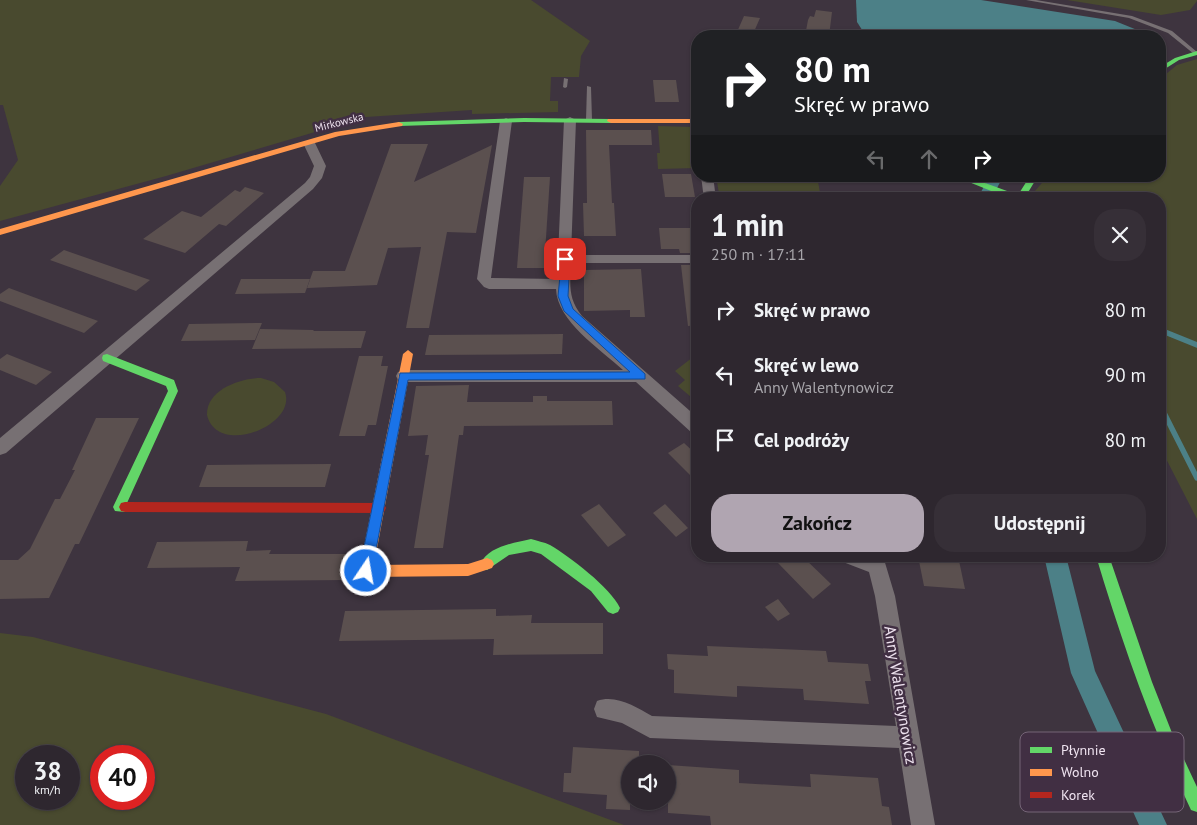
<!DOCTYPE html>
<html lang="pl">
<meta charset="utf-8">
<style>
:root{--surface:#2e272f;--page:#362f37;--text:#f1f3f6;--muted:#a7a5aa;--line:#49444b;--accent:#b0a5b1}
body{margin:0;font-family:"PT Sans",sans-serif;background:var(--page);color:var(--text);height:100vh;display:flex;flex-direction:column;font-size:19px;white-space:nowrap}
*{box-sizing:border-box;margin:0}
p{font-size:16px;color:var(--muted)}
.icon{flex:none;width:28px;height:28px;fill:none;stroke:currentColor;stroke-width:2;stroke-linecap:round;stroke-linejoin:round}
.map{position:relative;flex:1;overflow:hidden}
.drawer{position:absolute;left:691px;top:192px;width:475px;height:370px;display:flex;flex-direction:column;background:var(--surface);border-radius:20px;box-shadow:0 1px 4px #0004,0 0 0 1px var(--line)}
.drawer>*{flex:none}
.top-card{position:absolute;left:691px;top:30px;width:475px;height:152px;border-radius:20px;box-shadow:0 1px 4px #0004,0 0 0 1px var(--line);background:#202124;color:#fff;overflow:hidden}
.fabs{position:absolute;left:621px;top:755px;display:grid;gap:10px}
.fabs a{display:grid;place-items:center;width:55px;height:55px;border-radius:50%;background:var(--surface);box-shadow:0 1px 4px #0004,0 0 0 1px var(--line);font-size:25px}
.speed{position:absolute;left:15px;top:745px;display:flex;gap:10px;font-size:25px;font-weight:700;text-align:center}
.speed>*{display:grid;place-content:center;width:65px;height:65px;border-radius:50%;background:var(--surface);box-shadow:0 1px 4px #0004,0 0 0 1px var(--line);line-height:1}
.speed small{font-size:12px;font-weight:400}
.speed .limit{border:8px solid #d22;background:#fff;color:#111}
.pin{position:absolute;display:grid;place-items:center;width:42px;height:42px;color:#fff;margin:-21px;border-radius:10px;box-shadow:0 2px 8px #0006}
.me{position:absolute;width:55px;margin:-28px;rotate:12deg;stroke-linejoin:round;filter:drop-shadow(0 0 4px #0008)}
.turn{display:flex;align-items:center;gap:18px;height:105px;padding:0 20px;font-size:22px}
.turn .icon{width:65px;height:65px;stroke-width:2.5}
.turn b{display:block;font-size:35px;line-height:42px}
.lanes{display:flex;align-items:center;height:48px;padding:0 20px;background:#0003;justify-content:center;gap:25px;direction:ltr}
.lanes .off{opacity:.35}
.round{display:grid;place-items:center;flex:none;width:52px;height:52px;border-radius:20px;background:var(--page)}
.headline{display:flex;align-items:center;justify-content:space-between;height:85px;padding:0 20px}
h1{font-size:30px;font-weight:600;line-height:38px}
.button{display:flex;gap:10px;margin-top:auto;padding:10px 20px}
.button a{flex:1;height:58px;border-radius:20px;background:var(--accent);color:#111;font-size:20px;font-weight:600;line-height:58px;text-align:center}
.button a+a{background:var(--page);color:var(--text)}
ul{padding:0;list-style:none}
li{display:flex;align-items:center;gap:15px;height:65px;padding:0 20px}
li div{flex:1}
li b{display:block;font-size:19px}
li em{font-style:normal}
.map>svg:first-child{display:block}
.green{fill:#494a2f;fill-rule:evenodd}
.water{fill:#4c8087}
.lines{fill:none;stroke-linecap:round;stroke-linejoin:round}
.stream{stroke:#4c8087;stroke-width:5.5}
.canal{fill:#4c8087;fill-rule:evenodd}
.building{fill:#5b504f}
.lane{fill:#777073;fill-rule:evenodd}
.street{fill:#777073;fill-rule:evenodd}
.fast{fill:#63d668;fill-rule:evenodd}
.slow{fill:#ff974d;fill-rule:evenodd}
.jam{fill:#b3261e;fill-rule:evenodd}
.route{fill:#1a73e8;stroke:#114b97}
.labels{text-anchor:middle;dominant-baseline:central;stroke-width:5;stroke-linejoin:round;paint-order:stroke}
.far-street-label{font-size:11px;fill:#eee2ef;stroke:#412f43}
.near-street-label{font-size:16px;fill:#eee2ef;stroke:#412f43}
.key{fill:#412f43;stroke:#756577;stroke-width:1}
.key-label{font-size:14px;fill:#eee2ef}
</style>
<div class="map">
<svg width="1197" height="825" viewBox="0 0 1197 825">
<rect width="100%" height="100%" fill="#3e343f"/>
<!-- green -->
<g class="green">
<path d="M0,0H531L590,41L581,56L579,77H551L550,101H558V112L472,114V110L366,117L166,176L0,221V186L18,160L3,105H0Z"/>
<path d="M1067,0H1197V1L1190,10L1161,15Z"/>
<path d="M1197,59V519L1160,447V199H1034L1035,191L1048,176H1160V79L1177,65Z"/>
<path d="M658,126L692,127L697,168L658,169L657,153H660Z"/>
<path d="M716,176H848L828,182L818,181L821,199H720Z"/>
<path d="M697,354V402L678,386L685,380L675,371Z"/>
<path d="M261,378L274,382L285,392C297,426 217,457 207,415C206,390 240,378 261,378Z"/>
<path d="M0,633L33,637L326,714L624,825H0ZM26,756H69V799H26ZM101,756H144V799H101Z"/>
</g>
<!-- water -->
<path class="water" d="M856,0H981L1115,21L1152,36H866L857,22Z"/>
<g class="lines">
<!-- stream -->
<g class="stream">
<path d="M1160,330L1197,345"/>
<path d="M1160,405L1197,478"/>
</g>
<!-- canal -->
<g class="canal">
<path d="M990,176L1003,177L991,199H977Z"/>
<path d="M1044,556H1066L1095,671L1167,825H1139L1071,673Z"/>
</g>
</g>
<!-- building -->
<g class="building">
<path d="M816,10L832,12L829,36H805L808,20L810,16L814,17Z"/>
<path d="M744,16L760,18L753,34L737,32Z"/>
<path d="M653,80H676L679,102H655Z"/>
<path d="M586,130H651L652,145H609L612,203H614L616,236H584L583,203H587Z"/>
<path d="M391,144H428L414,182L492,145L476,233L447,232L429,328H406L421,247L388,248L377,285L307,288L313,271H345Z"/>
<path d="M662,174H691L695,197H665Z"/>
<path d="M524,177H550L544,268H517Z"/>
<path d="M245,187L264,193L226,226L219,224L185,253L143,239L182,211L201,217L235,190L240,192Z"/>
<path d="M659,228H698V253H680L679,249H661Z"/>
<path d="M64,250L150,280L136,291L50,260Z"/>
<path d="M681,265H698V325L688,326Z"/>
<path d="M641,269L645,317H630V310L584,311V270Z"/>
<path d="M241,279H310L305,293L235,294Z"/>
<path d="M9,288L98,321L84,333L0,301V294Z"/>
<path d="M262,323L255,340L181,341L189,324Z"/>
<path d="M260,329L314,330L313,331H366L361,348L252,349Z"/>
<path d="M563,334L562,354L425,355L429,335Z"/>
<path d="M7,354L52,372L36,385L0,370V359Z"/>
<path d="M359,356H383L381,366H388L376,425H368L365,436H339Z"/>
<path d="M469,385L467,402H533V396H547V401H612L613,425L464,426L463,435H459L443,548H414L429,455H425L428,435L408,436L416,386Z"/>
<path d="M96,418H139L79,544H75L49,598L0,599V560H18L30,549L55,499H60L75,470H72Z"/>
<path d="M684,443L698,456V483L668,453Z"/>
<path d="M331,464L325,487H199L207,465Z"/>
<path d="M599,504L626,535L608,547L581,515Z"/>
<path d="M665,504L688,528L676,537L653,513Z"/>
<path d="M248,541L246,551L271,550L269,554H353L347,580L235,581L240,567L147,568L157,542Z"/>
<path d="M787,556H802L831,584L813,599L778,563Z"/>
<path d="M918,556H958L965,589L924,586Z"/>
<path d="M778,599L790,614L778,621L765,607Z"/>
<path d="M496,609V616L532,615L531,623H603V654L493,655L494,639L339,641L345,611Z"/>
<path d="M707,646L826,651L828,662L868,664L871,681H865L869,704L804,700L803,689L737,686V697L674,693V670L668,669L667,654L708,656Z"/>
<path d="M573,747L639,751V764H630V810L606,809L607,795L563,792L564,773H571Z"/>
<path d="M668,765L739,770V783L811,787L810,774L878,778L882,806L889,807L892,825H711L710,816L668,813Z"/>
</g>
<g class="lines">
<!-- lane -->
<g class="lane">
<path d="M1026,0H1036L1132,16L1172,31L1197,52V54H1194L1168,33L1129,18Z"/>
<path d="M564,78L568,79L567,87L565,88L563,87Z"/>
<path d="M587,86L591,87L592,120L589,122L586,120Z"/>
</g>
<!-- street -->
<g class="street">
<path d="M570,117L576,120L571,255H698V263H571C570,286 568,298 582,316L698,418V434L692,433L636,382H404L398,380L396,376L398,372L404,370H623C600,349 557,321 556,289H489L484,287L477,279L500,121L506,118L512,121L491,278L557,279L564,120Z"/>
<path d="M309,140L315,143L326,166L322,178L313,189L6,453L0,455V438L305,183L310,177L314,166L303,143Z"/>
<path d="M701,176H713L716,199H704Z"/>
<path d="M841,556H883L895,596L935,825H911L899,748L650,738L622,723L597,717L594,709L597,701C616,694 636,707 652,716L896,726L875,596L869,572L843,562Z"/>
</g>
<!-- fast -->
<g class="fast">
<path d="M1197,51V55L1179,60L1160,72V67L1175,58Z"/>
<path d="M524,118L611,119L615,121L611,123L524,122L399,126L395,124L399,122Z"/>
<path d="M954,176H966L1018,195L1030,176H1038L1024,199H1011Z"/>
<path d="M107,354L174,380L178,391L127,503L131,507L129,511L125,512L115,511L113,507L168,391L166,386L103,361L102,358L103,355Z"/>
<path d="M531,539C537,541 544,542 550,545C569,556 611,588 620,608L618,612L613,614L608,612L591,591L541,554L531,551L509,555L487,570L482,568L480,564C489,546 514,543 531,539Z"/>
<path d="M1096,556H1109L1152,682L1174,738L1197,787V812L1191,810C1152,728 1122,643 1096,556Z"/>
</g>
<!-- slow -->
<g class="slow">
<path d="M608,119H698V123H611L607,121Z"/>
<path d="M399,122L403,124L402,126L339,136L0,235V229L335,132Z"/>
<path d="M408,350L413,354L374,565L468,564L487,558L492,560L494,564L492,568L468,576L366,577L361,575L359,571L403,354Z"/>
</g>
<!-- jam -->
<path class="jam" d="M125,502L380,503L384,504L386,508L384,512L380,513L125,512L121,511L119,507L121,503Z"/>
</g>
<!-- route -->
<path class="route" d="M562,256L570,259L568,296L573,309L645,374V379L408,380L372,571L370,575L366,577L361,575L359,571L400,373L630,372L564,311L558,296Z"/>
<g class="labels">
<!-- far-street labels -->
<g class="far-street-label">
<text transform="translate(339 122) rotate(-14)">Mirkowska</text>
</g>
<!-- near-street labels -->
<g class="near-street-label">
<text transform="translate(901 695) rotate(81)">Anny Walentynowicz</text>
</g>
</g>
<!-- legend -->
<rect x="1020" y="732" width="164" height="80" rx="8" class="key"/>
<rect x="1030" y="747" width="22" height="6" fill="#63d668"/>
<rect x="1030" y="769" width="22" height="7" fill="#ff974d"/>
<rect x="1030" y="792" width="22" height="6" fill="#b3261e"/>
<g class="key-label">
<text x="1061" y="755">Płynnie</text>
<text x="1061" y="777">Wolno</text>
<text x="1061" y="800">Korek</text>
</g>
</svg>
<div class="fabs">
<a><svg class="icon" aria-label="sound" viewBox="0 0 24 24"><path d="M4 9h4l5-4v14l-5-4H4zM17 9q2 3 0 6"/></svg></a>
</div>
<div class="speed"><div>38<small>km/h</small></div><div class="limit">40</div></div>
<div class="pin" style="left:565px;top:259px;background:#d93025"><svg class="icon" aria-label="arrive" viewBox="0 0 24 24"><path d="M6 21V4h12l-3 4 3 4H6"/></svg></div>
<svg class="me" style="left:366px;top:571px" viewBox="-20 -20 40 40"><circle r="17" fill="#1a73e8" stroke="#fff" stroke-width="3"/><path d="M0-11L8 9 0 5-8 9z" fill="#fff"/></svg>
<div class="top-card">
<div class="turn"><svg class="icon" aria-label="right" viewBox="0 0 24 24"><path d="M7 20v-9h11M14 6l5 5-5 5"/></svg><div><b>80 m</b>Skręć w prawo</div></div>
<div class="lanes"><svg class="icon off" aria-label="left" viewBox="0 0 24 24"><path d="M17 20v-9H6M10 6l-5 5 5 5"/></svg><svg class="icon off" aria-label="ahead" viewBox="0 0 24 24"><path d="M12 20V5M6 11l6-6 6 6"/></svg><svg class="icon" aria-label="right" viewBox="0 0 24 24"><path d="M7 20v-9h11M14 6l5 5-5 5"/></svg></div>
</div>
<section class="drawer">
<div class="headline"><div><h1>1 min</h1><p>250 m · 17:11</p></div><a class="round"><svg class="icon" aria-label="close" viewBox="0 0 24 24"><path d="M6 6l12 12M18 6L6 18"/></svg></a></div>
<ul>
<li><svg class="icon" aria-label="right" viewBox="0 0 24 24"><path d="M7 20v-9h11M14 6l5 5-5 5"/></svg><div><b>Skręć w prawo</b></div><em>80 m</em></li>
<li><svg class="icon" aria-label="left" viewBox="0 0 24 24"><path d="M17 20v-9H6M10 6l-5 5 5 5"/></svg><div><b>Skręć w lewo</b><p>Anny Walentynowicz</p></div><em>90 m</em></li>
<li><svg class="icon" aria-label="arrive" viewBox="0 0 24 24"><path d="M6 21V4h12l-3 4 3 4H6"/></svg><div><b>Cel podróży</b></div><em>80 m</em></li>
</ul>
<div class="button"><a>Zakończ</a><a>Udostępnij</a></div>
</section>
</div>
